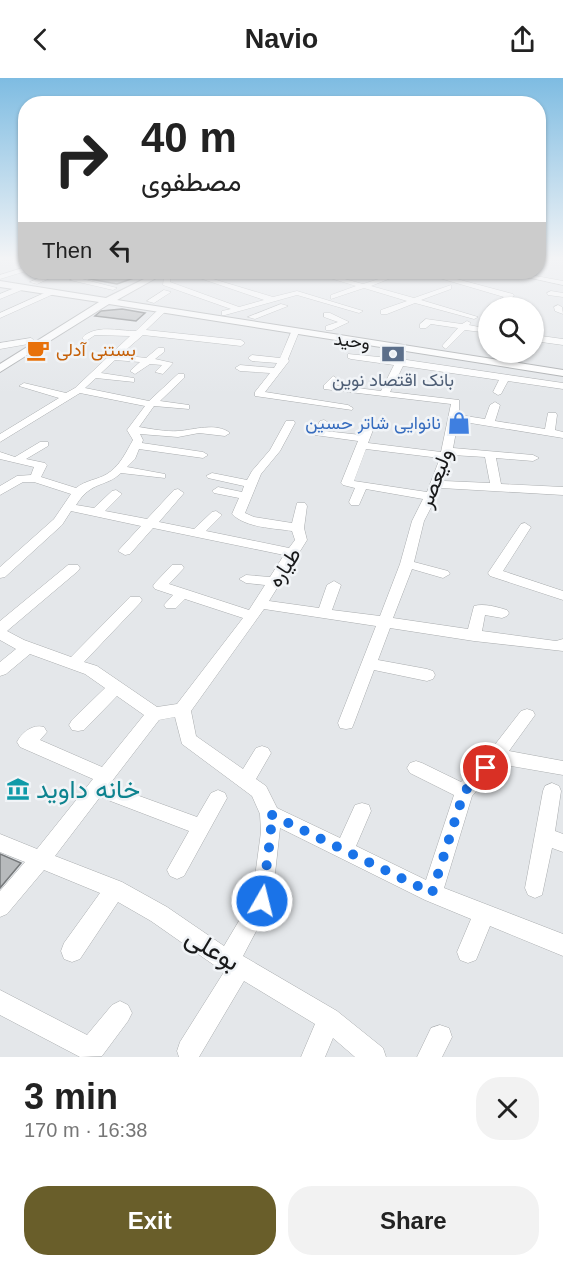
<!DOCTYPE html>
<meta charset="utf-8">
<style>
:root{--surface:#fff;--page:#f2f2f2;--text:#222;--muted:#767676;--accent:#695e2a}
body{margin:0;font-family:Arial,Vazirmatn,sans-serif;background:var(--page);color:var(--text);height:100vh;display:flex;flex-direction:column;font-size:22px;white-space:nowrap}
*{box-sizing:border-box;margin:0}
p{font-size:20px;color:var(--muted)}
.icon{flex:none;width:33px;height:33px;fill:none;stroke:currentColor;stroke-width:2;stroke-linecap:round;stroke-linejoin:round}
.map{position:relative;height:979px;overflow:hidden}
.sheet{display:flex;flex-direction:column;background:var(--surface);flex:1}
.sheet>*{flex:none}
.top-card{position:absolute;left:18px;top:18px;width:528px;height:183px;border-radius:24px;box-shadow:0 2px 4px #0004;background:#fff;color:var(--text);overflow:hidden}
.buttons{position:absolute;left:478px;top:219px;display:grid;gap:12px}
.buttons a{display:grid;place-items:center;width:66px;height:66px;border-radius:50%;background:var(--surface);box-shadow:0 2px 4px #0004;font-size:30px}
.pin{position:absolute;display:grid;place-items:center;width:51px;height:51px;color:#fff;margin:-26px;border:3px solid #fff;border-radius:50%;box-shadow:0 2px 6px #0007}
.me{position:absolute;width:66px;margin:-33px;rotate:8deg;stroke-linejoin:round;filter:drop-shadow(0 0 4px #0008)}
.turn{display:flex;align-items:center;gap:21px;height:126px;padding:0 24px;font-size:27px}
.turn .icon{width:78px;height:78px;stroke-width:2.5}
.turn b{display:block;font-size:42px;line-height:51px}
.then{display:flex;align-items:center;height:57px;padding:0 24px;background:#0003;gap:12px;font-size:22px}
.round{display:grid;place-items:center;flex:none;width:63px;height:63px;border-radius:24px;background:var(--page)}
.overview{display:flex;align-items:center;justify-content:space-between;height:102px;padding:0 24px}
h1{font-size:36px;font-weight:700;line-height:45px}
.cta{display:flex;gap:12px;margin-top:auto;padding:12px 24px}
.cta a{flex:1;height:69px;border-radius:24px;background:var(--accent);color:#fff;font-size:24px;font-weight:700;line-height:69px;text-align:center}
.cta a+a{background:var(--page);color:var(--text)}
header{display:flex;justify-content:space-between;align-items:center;height:78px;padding:0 24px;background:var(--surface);font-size:27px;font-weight:700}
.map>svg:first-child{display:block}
.building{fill:#b7babc;stroke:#76797b;stroke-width:1.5}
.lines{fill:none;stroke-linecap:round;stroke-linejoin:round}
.minor-casing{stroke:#aaadaf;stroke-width:1}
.major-casing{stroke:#aaadaf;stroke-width:2}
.minor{fill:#fff;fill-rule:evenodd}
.major{fill:#fff;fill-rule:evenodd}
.route{stroke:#1a73e8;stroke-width:10;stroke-dasharray:0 18}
.labels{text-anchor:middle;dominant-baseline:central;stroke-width:5;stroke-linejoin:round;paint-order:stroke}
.far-street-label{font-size:18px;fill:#18191a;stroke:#f1f4f7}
.far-food-label{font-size:18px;fill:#c56008;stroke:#f1f4f7;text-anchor:start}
.far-service-label{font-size:18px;fill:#4e5e75;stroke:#f1f4f7}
.far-shop-label{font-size:18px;fill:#366cbe;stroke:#f1f4f7;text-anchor:end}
.street-label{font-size:21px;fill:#18191a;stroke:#f1f4f7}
.near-culture-label{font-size:26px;fill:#0d838f;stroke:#f1f4f7;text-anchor:start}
.near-street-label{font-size:26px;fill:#18191a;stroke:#f1f4f7}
</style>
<header><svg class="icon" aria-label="back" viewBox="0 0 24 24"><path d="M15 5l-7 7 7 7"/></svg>Navio<svg class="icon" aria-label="share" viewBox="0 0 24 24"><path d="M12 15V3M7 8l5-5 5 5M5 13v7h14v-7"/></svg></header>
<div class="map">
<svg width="563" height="979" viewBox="0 0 563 979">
<rect width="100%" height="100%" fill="#e4e7ea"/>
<!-- building -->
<g class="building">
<path d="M109,194H148V195L117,206L90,201Z"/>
<path d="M122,231L145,235L136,243L95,238L101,233Z"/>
<path d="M0,776L21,785L0,810Z"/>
</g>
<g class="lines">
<!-- minor casing -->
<g class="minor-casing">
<g id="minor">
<path d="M0,179H7L0,183Z"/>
<path d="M538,179H543V180L538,184Z"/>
<path d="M26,189V193L0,201V197Z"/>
<path d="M53,194L61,195L37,206L30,204Z"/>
<path d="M174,194H181L170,201V204L239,229L264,222L182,194H190L273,219L297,213L363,233L359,235L297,217L225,237H222V233L231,231L163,207L164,199Z"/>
<path d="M282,194H291L276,199L273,197Z"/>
<path d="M310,194H319L363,206L401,194V196L371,208L414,220L451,207V211L421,222L478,239L474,241L415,225L387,236H381V232L407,223L364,210L331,221V217L356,208Z"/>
<path d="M503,194H514L563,203V207Z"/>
<path d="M438,196L513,216L514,218L497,230H489L488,232V228L504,219L436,199Z"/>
<path d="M82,197L85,199L82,201L117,210L113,212L70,202Z"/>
<path d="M22,207L29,209L0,221V216Z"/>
<path d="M51,212L58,214L0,240V235Z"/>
<path d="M164,212L171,214L154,225L147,223Z"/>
<path d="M551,213L563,215V219L548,217L547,215Z"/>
<path d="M281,226L288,228L255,241L248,239Z"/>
<path d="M558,227L562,229L563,236L555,233L554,229Z"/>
<path d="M159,231L166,233L146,252L241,262L245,265L241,268L143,257L120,277L146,280L158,270H164V274L155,281L173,285L163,296L155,294L162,287L150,286L135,296L130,293L140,284L115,282L101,295L134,300V304L96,300L85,310L149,323L178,296H184V300L160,323L189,327V331L154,328L139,349C152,351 166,354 178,353C194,352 216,344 230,355L225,358L199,355L178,359L140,356L143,362L142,365L203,374L208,377L203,380L139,371L135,381L127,389L165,396V400L121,395C105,410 92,402 76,427L94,430L112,413L116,412L122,416L105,433L147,441L174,412L178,411L184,415L159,444L194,451L212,434L216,433L222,437L206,453L289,470L295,462L292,453C274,450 246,450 232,436L239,420L214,415L212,413L218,409L242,414L244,408L208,400L206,398L212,395L247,402L252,393L270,372L286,343H294L295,345L280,373L261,396L245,435L254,439L292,445L297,425H305L307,428L304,450L307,462L269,523L319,530L327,507L334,503L341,507L332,532L380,538L400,486L412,443L423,421L366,411L359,427H351L349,424L355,410L343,407L341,405L358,363L315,357L314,355L320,343L324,342L329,345L325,353L361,357L364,350H372L373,352L368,365L441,374L451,326L324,311V307L333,298L338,301L333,307L381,313L394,287L351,281L348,280V276L400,281L563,305V311L508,303L501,316L498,317L493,314L499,302L403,288L390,314L459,322V337L485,341L490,327L495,324L500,327L495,343L545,351L548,335H556L557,337L555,352L563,354V360L458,343L453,370L533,377L539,380L533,383L496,380L501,406L563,409V417L441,410L424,443L414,484L448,493L450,496L443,500L412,491L393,540L468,551L474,528C484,525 497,529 507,532L509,535L507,538L502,540L485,537L482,553L556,563L563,561V573L474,563L390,550L378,582L427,591L433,593L435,597L433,601L427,603L374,592L354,645L352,650L346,651L340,650L338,645L376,548L264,531L191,633L196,658L243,691L256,670L262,668L268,670L271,675L256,701L266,708L277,730L340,760L355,727L362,725L369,727L371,733L356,768L426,802L454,717L410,695L407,690L410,685L416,683L422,685L461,704L490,673L521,633L527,631L533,633L535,637L509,673L563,683V697L500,686L472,718L444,810L563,856V878L490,848L476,882L468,885L460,882L457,874L471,841L425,822L280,750L272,823L243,878L337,933L383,970L386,979H355L333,960L325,979H301L315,946L244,903L199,979H179L177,973L180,964L224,894L151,843L118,824L80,881L72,884L64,881L61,873L64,865L100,815L44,792L7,836L0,839V813L25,784L0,774V756L37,771L93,701L20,669L17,664C22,654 33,646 44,649L47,654L40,662L102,689L144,637L117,618L84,652L78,653L72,652L69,647L72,642L105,610L85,596L30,576L6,596L0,598V584L16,571L0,562V543L68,487H78L80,490L78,493L7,553L24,562L71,579L130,519H140L142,522L140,525L84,584L97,588L157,629L177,626L243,540L185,521L176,530H166L164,527L173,517L155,511L153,508L155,505L172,487H182L184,490L169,506L249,532L265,507L246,505L239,501L246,497L270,499L284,477L153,450L130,476L125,477L118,473L141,448L71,433L62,447L5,499L0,500V489L54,441L71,416L34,404H23L0,417V408L17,398L31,397L34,389L0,381V374L15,379L40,364H48V368L26,381L45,385L47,387L41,399L76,410C86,402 97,402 107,396C120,388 126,374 133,362L127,352L145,328L80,315L0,364V356L59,320L19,308L24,305L66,315L75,310L130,258L95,257L86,263L82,260C95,246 118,253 136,253ZM366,371L440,380L427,414L354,403ZM452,377L485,379L490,405L444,403ZM175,639L182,666L252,718L260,736L261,754L252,821L224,868L167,829L122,804L55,778L100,719L189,753L167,792L170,798L177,801L184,798L227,720L225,715L218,712L211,715L197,739L109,707L159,642Z"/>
<path d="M324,235H330L349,244L332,252H326V248L338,244L324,239Z"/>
<path d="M426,241L462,246L467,243L471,245L469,247L489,251V255L465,252L446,271L442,268L458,250L431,246L426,250H420V246Z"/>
<path d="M292,252L299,254L288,281L289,283L265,314L348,327L353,330L352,332L255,318V314L270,295L240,293L235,290L240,287L274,290L277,285L252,283L248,280L252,277L280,280Z"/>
<path d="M534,257L563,261V267L534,263Z"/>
<path d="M31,260L35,263L34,265L0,271V265Z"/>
<path d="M525,445L531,449L503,493L563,513V522L490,498L488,495L521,446Z"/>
<path d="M552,705L559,708L561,713L555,753L563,756V774L552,770L542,817L535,820L528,817L525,810L543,713L545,708Z"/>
<path d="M0,912L87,957L112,927L120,923L128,927L132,935L128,943L102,978L80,979L0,937Z"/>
<path d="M440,947L449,950L452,959L442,979H417L431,950Z"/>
</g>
</g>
<!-- major casing -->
<g class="major-casing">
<path id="major" d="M158,194H167L117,222L563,292V298L109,226L0,294V286L99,224L0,209V203L106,220Z"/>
</g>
<!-- minor -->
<use href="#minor" class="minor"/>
<!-- major -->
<use href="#major" class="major"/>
</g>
<!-- sky -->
<linearGradient id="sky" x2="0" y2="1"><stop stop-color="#7ebce2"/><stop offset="0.57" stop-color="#f3f4f6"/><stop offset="1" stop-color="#f3f4f6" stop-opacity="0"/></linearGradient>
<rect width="563" height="316" fill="url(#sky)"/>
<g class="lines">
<!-- route -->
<path class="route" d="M262,823L271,754L270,736L432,815L464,714L486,690"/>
</g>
<!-- icons -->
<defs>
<g id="cafe-bare" transform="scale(1.8)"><path d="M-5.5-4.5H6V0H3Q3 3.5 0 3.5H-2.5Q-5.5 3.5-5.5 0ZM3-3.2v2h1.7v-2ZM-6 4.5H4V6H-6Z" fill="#e8710a" stroke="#f1f4f7" stroke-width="2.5" paint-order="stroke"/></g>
<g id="bank-bare" transform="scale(1.8)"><path d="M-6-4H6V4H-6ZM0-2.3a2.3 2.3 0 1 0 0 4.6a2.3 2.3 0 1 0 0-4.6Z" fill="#5c6f8a" stroke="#f1f4f7" stroke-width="2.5" paint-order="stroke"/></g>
<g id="shop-bare" transform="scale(1.8)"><path d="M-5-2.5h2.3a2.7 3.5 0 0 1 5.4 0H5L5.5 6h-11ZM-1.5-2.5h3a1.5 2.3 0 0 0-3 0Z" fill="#3f7fe0" stroke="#f1f4f7" stroke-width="2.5" paint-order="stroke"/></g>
<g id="museum-bare" transform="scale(1.8)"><path d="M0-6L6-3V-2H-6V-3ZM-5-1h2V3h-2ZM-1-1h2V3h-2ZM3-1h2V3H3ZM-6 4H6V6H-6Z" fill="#0f9aa8" stroke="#f1f4f7" stroke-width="2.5" paint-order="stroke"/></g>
</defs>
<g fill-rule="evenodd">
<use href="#cafe-bare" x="38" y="272"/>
<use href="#bank-bare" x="393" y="276"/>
<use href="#shop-bare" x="459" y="345"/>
<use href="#museum-bare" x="18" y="711"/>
</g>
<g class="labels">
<!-- far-street labels -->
<g class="far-street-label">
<text transform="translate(352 263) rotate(8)">وحید</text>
</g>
<!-- far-food labels -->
<g class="far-food-label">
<text x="56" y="272">بستنی آدلی</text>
</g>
<!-- far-service labels -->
<g class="far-service-label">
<text x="393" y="302">بانک اقتصاد نوین</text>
</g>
<!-- far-shop labels -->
<g class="far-shop-label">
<text x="441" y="345">نانوایی شاتر حسین</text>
</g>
<!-- street labels -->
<g class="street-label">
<text transform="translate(435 400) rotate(-69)">ولیعصر</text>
<text transform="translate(284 489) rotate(-57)">طیاره</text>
</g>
<!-- near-culture labels -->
<g class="near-culture-label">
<text x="36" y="711">خانه داوید</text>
</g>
<!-- near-street labels -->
<g class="near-street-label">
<text transform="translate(213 871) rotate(31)">بوعلی</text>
</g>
</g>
</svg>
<div class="buttons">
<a><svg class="icon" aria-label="search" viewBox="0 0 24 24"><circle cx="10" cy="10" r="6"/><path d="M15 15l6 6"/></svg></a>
</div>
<div class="pin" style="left:486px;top:690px;background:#d93025"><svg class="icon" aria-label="arrive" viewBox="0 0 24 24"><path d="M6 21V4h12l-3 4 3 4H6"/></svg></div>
<svg class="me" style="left:262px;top:823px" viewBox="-20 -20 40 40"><circle r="17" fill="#1a73e8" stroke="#fff" stroke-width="3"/><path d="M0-11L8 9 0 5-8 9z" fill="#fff"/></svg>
<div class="top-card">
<div class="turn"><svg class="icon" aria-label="right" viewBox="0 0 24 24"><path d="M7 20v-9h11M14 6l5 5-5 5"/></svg><div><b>40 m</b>مصطفوی</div></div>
<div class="then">Then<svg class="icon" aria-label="left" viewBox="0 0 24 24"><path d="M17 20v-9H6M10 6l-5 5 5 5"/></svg></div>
</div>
</div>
<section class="sheet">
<div class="overview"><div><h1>3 min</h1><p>170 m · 16:38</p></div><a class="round"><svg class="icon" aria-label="close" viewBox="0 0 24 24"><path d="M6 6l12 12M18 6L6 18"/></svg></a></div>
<div class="cta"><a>Exit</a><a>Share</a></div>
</section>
